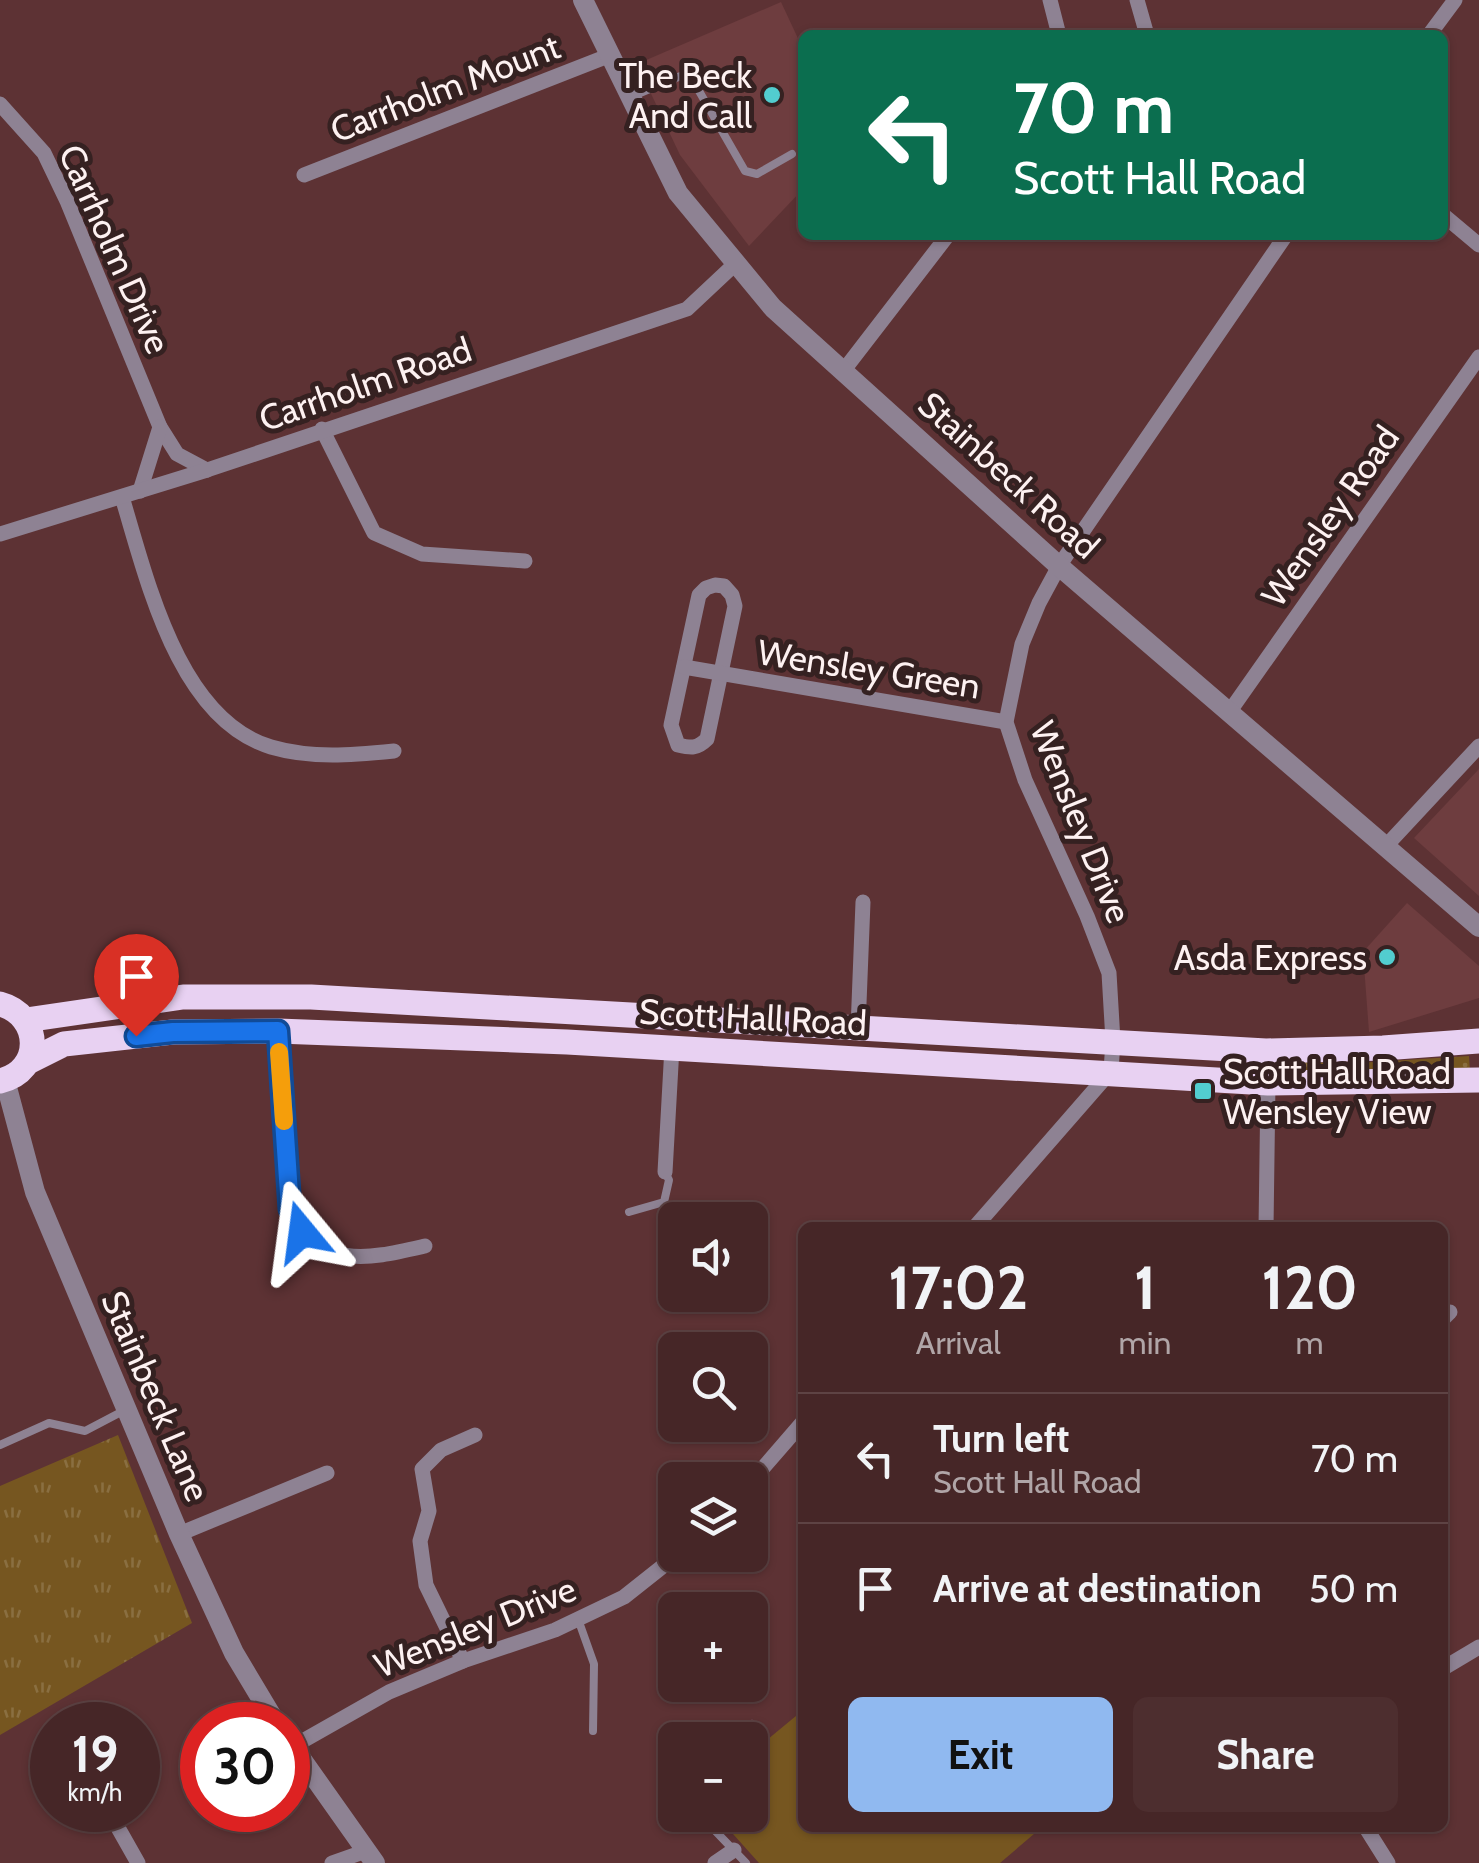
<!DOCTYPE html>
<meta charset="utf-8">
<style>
:root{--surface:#462627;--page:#4d2e2f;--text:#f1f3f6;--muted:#b0a5a7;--line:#5e4344;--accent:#90b9f0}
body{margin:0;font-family:Cabin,sans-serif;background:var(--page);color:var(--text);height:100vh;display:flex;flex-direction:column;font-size:38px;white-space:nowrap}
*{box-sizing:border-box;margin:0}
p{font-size:32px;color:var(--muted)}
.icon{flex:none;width:55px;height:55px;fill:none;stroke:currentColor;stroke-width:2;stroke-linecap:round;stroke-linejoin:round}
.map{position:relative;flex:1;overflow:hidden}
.drawer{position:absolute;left:798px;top:1222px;width:650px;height:610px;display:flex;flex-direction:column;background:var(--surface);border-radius:15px;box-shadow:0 2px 8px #0004,0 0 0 2px var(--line)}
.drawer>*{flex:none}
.banner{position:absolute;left:798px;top:30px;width:650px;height:210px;border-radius:15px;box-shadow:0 2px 8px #0004,0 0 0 2px var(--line);background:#0b6e4f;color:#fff;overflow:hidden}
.buttons{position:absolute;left:658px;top:1202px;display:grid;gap:20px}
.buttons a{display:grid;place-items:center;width:110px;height:110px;border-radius:15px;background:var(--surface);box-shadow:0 2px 8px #0004,0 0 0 2px var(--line);font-size:50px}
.speed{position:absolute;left:30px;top:1702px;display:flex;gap:20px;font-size:50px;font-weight:700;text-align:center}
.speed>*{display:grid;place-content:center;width:130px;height:130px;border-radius:50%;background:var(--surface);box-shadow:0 2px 8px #0004,0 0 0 2px var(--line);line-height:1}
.speed small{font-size:25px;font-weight:400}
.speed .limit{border:15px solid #d22;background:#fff;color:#111}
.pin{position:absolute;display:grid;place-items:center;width:85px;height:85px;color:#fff;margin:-102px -42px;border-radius:50% 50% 50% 0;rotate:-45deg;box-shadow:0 0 10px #0007}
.pin .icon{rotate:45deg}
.me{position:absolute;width:110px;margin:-55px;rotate:344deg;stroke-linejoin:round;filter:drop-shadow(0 0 8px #0008)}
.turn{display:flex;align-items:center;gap:35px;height:210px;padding:0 50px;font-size:45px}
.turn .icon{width:130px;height:130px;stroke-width:2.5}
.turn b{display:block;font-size:70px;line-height:85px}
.eta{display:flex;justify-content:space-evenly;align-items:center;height:170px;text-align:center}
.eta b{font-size:60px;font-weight:700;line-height:70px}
.action{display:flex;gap:20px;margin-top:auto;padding:20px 50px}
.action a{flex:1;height:115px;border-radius:15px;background:var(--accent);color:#111;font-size:40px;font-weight:700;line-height:115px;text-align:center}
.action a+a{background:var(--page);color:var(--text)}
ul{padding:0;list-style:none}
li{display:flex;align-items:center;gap:30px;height:130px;padding:0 50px;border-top:2px solid var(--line)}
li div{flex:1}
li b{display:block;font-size:38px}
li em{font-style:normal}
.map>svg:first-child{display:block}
.built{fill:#6e3d3f}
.grass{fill:url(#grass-dots)}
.park{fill:url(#park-tufts)}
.pitch{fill:#765620}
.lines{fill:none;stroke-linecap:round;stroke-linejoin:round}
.service{stroke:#8e8293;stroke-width:8}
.minor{stroke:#8e8293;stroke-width:15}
.tertiary{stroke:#8e8293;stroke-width:20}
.trunk{stroke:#e8d1f2;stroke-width:25}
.route-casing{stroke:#114b97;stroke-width:25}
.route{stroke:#1a73e8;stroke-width:18}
.slow{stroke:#f59e0b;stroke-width:18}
.poi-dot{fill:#52cdcf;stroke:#352121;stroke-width:4}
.labels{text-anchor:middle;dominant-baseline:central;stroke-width:10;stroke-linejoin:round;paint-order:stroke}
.poi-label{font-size:35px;fill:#fdf1f1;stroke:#352121;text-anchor:end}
.street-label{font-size:35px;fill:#fdf1f1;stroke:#352121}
</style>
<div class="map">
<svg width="1479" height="1863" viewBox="0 0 1479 1863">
<defs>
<pattern id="grass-dots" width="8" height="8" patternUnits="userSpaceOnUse" patternTransform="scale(2.5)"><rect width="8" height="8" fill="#765620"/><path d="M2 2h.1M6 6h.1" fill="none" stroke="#8a6f41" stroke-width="1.8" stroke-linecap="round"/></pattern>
<pattern id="park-tufts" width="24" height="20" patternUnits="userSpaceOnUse" patternTransform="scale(2.5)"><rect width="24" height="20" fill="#765620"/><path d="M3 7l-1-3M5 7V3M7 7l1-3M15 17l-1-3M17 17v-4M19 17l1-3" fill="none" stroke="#8a6f41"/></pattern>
</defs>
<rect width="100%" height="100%" fill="#5d3234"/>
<!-- built -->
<g class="built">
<path d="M781,2L802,47V190L749,246L680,155L637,64Z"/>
<path d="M1479,769V896L1414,838Z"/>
<path d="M1407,903L1479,966V998L1369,1032L1363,952Z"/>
</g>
<!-- grass -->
<path class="grass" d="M1469,1056L1470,1071L1274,1073L1275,1062L1358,1063Z"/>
<!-- park -->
<path class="park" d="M118,1435L192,1623L0,1735V1486Z"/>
<!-- pitch -->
<path class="pitch" d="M802,1711V1828H1041L1000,1863H759L716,1815H750V1754Z"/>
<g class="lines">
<!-- service -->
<g class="service">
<path d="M633,96L683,75L695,84L745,171L757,174L792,154"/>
<path d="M629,1212L664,1202L669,1180L665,1172"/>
<path d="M0,1445L49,1423L85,1431L125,1410"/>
<path d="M578,1619L594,1664L593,1731"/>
<path d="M732,1740L752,1724"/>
<path d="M700,1815L746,1863"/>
</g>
<!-- minor -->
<g class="minor">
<path d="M1050,0L1059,35"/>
<path d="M1137,0L1147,35"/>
<path d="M1429,35L1455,0"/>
<path d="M0,104L44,153L67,201L160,427L177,454L207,470"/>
<path d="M304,175L608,56"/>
<path d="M1442,214L1479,245"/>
<path d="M844,370L948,235"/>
<path d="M322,429L374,533L422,554L525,561"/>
<path d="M140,491L160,427"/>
<path d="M122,497C147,579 178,719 271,747C312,759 353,755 394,751"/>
<path d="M0,534L207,470L687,309L735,264"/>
<path d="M715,585L724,586L732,595L735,606L707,739C697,749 691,748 678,745L671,725L699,595L706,588Z"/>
<path d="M684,667L1006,722"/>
<path d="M1230,711L1479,357"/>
<path d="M1386,846L1479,746"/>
<path d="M858,1029L863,902"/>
<path d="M278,1031L290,1209C321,1271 368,1259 425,1246"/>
<path d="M665,1172L672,1047"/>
<path d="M974,1228L1111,1071L1113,1041L1109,973L1087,916L1025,780L1006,722L1022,644L1039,603L1059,566L1286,235"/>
<path d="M1266,1228L1268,1083"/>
<path d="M1442,1320L1450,1312"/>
<path d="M750,1483L802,1423"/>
<path d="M179,1534L327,1473"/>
<path d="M463,1661L426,1585L420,1541L429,1511L422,1469L441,1450L475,1435"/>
<path d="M1442,1669L1479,1647"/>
<path d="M292,1747L389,1692L463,1661L555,1630L624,1597L677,1555"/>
<path d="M108,1810L138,1863"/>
<path d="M1366,1828L1388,1863"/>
<path d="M332,1863L366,1851"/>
<path d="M715,1863L734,1850"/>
</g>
<!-- tertiary -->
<g class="tertiary">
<path d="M583,0L678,193L773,308L1059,566L1479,927"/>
<path d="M5,1080L35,1192L179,1534L234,1653L277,1725"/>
<path d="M288,1740L375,1863"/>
</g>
<!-- trunk -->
<g class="trunk">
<path d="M0,1004C42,1015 44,1071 0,1081"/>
<path d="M26,1020L183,997H311L1266,1051L1383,1048L1479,1041"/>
<path d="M28,1062L64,1044L173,1032L278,1031L567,1042L1268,1083L1479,1080"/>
</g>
</g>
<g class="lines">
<!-- route casing -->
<g class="route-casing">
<path id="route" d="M136,1036L173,1032L278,1031L290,1209L302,1232"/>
</g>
<!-- route -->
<use href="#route" class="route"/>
<!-- slow -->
<path class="slow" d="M279,1052L284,1121"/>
</g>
<!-- markers -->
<g class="poi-dot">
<circle cx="772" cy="95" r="10"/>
<circle cx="1387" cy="957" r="10"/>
<rect x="1193" y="1081" width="20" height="20" rx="5"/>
</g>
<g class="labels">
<!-- poi labels -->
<g class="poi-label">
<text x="752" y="75">The Beck<tspan x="752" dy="40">And Call</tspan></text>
<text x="1367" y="957">Asda Express</text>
<text x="1223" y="1071" text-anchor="start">Scott Hall Road<tspan x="1223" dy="40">Wensley View</tspan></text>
</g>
<!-- street labels -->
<g class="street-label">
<text transform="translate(445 88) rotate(-21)">Carrholm Mount</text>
<text transform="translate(115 249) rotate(66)">Carrholm Drive</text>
<text transform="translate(365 384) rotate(-19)">Carrholm Road</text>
<text transform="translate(1009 475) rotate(42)">Stainbeck Road</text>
<text transform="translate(1330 516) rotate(-55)">Wensley Road</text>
<text transform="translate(869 669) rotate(9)">Wensley Green</text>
<text transform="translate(1081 822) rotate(68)">Wensley Drive</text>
<text transform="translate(753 1017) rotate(3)">Scott Hall Road</text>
<text transform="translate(156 1396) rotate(67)">Stainbeck Lane</text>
<text transform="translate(475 1627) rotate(-22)">Wensley Drive</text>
</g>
</g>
</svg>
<div class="buttons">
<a><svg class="icon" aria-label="sound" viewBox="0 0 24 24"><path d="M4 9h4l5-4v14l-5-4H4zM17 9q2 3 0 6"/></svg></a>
<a><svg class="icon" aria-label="search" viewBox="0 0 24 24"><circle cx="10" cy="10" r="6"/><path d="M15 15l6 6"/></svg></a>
<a><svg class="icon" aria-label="layers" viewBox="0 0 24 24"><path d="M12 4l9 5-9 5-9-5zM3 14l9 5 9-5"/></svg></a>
<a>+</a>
<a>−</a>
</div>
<div class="speed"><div>19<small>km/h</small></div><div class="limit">30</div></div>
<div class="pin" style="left:136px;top:1036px;background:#d93025"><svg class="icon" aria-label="arrive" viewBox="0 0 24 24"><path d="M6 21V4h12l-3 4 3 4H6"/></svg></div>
<svg class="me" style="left:302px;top:1232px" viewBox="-20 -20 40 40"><path d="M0-17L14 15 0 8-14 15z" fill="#1a73e8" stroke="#fff" stroke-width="4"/></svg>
<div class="banner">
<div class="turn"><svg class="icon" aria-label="left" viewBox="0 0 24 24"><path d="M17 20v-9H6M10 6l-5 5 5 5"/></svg><div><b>70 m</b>Scott Hall Road</div></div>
</div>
<section class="drawer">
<div class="eta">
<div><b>17:02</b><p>Arrival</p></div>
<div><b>1</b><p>min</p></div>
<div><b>120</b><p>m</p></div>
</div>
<ul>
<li><svg class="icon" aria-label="left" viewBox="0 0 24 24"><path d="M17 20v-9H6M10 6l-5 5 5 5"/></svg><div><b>Turn left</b><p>Scott Hall Road</p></div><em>70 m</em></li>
<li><svg class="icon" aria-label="arrive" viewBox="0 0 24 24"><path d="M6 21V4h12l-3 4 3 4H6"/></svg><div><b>Arrive at destination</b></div><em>50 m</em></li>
</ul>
<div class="action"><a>Exit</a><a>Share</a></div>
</section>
</div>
